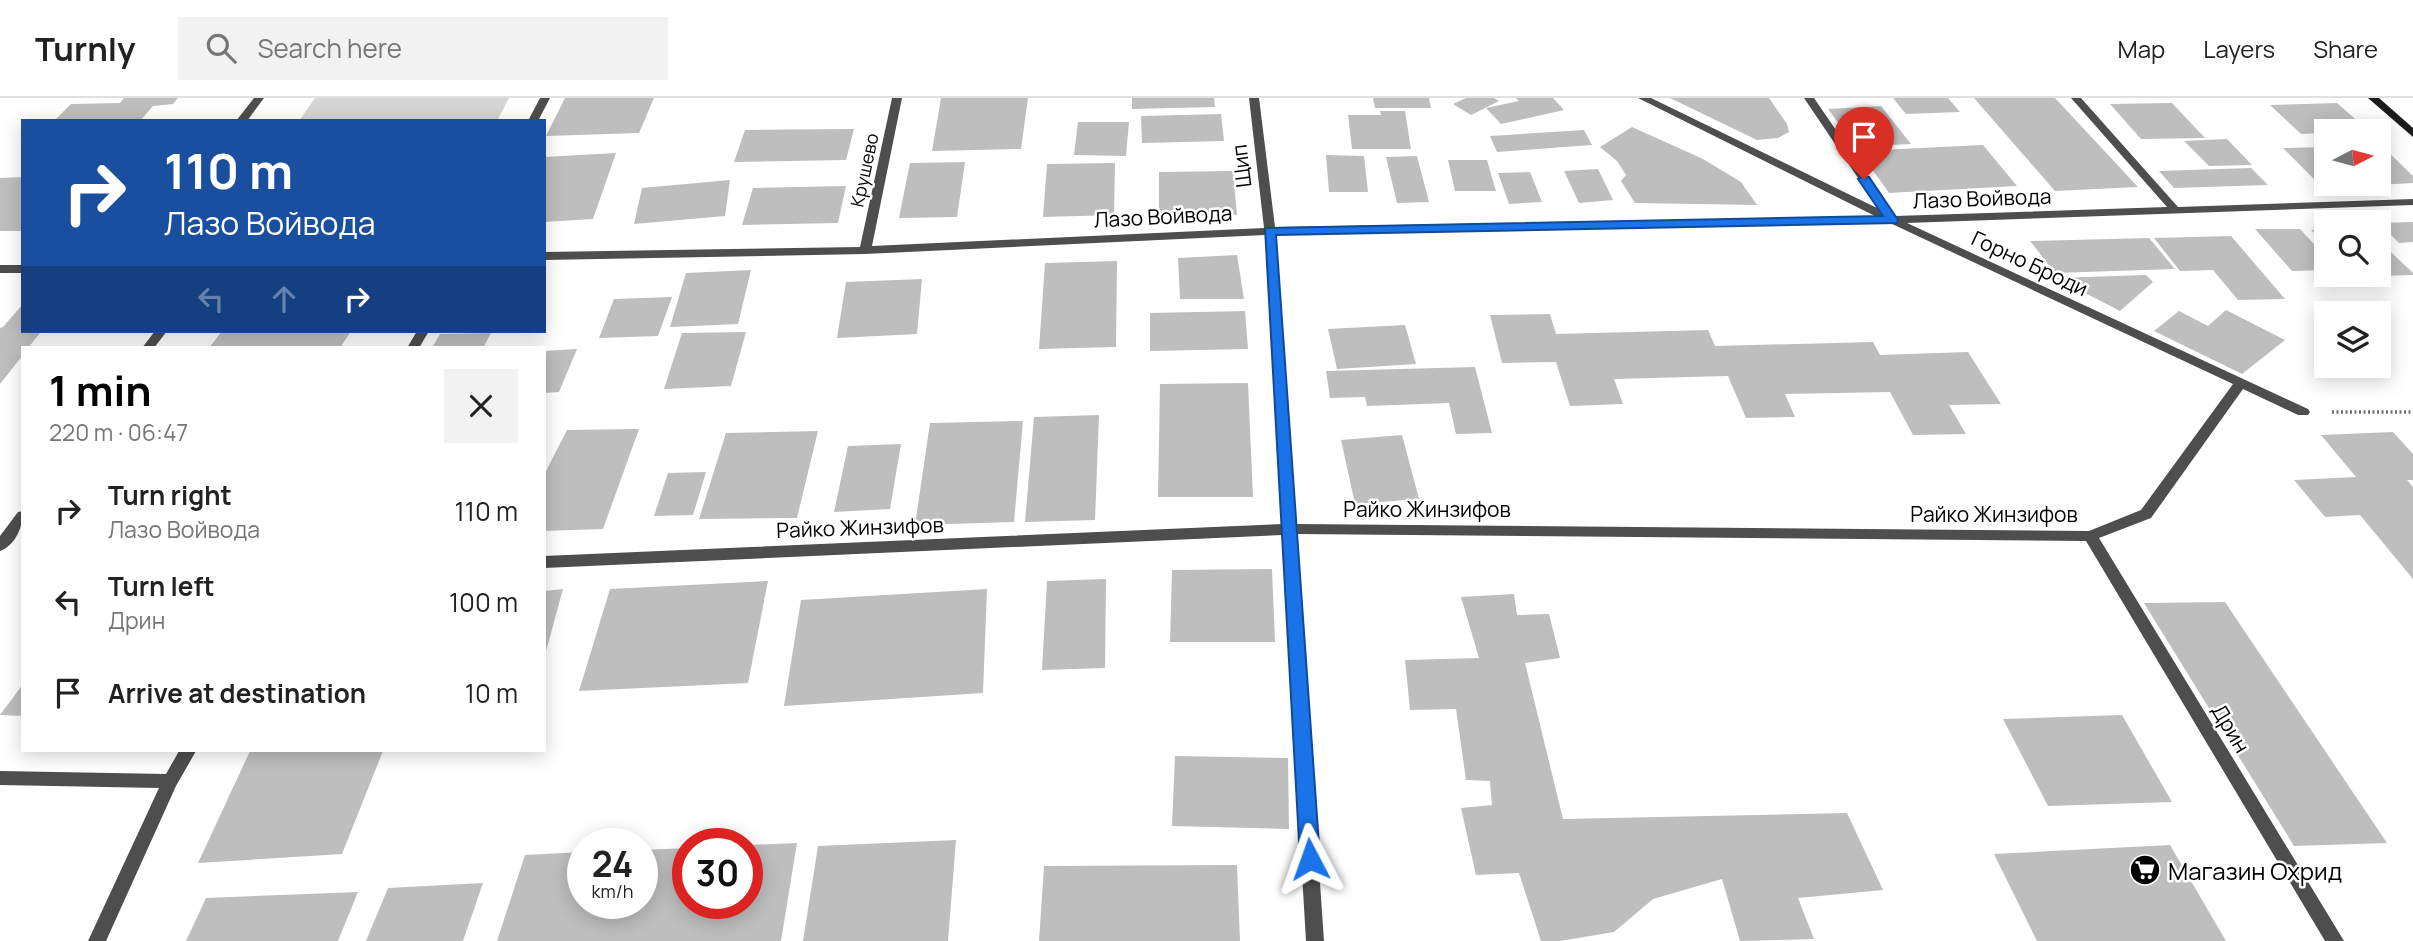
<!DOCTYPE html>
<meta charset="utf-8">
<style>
:root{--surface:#fff;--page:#f2f2f2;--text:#222;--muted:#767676;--line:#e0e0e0;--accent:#000}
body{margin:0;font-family:Manrope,sans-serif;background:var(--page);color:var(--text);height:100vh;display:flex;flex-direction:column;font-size:26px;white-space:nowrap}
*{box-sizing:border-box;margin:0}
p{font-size:23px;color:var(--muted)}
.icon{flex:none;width:38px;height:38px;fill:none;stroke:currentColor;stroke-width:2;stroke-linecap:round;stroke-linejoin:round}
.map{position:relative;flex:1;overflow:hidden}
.drawer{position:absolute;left:21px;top:248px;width:525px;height:406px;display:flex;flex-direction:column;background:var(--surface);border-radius:0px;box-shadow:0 4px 18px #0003}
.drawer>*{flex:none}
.guide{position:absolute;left:21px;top:21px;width:525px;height:214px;border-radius:0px;box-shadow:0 4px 18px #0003;background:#1a4fa0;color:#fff;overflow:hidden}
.needle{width:46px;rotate:84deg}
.tools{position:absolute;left:2314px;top:21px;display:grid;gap:14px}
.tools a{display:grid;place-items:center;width:77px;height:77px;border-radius:0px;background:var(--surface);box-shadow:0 4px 18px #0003;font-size:35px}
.speed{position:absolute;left:567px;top:730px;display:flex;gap:14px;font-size:35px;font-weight:700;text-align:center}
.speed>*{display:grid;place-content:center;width:91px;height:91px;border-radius:50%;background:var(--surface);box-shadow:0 4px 18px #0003;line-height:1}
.speed small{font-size:18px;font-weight:400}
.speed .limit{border:10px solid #d22;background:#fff;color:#111}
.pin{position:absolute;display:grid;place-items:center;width:60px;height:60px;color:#fff;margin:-72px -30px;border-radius:50% 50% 50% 0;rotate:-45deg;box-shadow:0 0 7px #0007}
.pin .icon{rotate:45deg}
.me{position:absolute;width:77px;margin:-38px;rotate:356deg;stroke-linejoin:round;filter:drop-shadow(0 0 5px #0008)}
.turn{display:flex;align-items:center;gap:24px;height:147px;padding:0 28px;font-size:32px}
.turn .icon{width:91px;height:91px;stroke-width:2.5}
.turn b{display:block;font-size:49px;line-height:60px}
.lanes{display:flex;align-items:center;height:66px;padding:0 28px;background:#0003;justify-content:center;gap:35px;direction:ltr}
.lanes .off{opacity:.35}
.round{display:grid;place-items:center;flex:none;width:74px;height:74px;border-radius:0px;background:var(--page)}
.head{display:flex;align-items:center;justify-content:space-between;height:119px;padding:0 28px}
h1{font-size:42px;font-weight:700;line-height:52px;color:var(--accent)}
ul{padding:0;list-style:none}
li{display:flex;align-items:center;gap:21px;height:91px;padding:0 28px}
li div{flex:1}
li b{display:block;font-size:26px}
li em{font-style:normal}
header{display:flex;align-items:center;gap:42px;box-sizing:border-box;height:98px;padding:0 35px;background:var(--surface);border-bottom:2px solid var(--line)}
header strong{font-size:33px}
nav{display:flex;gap:38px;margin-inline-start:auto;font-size:24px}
.search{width:490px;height:63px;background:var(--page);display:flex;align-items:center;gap:18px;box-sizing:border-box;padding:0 24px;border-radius:0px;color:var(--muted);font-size:26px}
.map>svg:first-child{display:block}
.green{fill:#d5d5d5}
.building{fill:#bebebe}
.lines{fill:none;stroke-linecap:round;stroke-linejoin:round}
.path{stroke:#707070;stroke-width:3.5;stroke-dasharray:2 2.5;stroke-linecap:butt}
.street{fill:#4e4e4e;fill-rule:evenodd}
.secondary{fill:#1b1b1b;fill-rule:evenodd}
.route{fill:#1a73e8;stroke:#114b97;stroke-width:2}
.labels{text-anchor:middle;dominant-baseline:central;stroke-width:5;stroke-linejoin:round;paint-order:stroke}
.far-street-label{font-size:18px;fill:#000;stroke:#fff}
.street-label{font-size:21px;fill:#000;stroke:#fff}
.near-poi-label{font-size:24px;fill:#000;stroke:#fff;text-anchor:start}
</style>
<header>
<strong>Turnly</strong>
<div class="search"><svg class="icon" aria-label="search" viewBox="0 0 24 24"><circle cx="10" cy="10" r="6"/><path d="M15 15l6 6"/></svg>Search here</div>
<nav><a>Map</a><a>Layers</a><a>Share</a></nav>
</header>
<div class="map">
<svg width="2413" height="843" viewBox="0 0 2413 843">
<rect width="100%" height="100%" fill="#fff"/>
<!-- green -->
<path class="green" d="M315,0H509L497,23H299Z"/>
<!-- building -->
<g class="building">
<path d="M124,0H178L173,6L153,8L140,23H54L71,6L120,5Z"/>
<path d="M565,0H654L639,35L546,38Z"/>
<path d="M941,0H1028L1021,51L932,53Z"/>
<path d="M1132,0H1214L1215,9L1132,11Z"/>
<path d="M1373,0H1429L1431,10H1375Z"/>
<path d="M1466,0H1494L1499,3L1471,17L1453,6Z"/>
<path d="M1516,0H1553L1564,12L1501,26L1486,10L1519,3Z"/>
<path d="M1670,0H1769L1787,26L1789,34L1778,40L1757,42Z"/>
<path d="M1893,0H1948L1960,14L1906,16Z"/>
<path d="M1974,0H2055L2138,89L2055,93Z"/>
<path d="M2172,5L2205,40L2141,41L2110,6Z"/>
<path d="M2337,5L2369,33L2301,36L2270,7Z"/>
<path d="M1881,8L1911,46L1856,49L1828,11Z"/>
<path d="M1380,13H1405L1411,51H1352L1348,17H1381Z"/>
<path d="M1221,16L1224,43L1142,45L1141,18Z"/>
<path d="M1078,24H1129L1126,58L1074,57Z"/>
<path d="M1632,29L1703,61L1741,84L1757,107L1635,105L1621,83L1626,77L1617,63L1600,49Z"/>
<path d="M854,31L846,62L734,64L745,32Z"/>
<path d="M1584,32L1592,47L1497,54L1490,38Z"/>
<path d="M2227,41L2252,67L2209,68L2184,43Z"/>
<path d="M1983,47L2017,88L1889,95L1859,53Z"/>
<path d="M2326,49V88H2321L2283,50Z"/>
<path d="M2378,49H2383L2413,78V85L2378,87Z"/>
<path d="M616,55L593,121L544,124V59Z"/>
<path d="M1326,57L1364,58L1368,94H1329Z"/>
<path d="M1417,58L1429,104L1397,105L1386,59Z"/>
<path d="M1448,62H1487L1496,93H1455Z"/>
<path d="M965,64L957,119L899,120L910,65Z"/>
<path d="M1115,65L1114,117L1043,119L1047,66Z"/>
<path d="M2251,70L2268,87L2174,90L2159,73Z"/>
<path d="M1598,71L1613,102L1579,105L1564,73Z"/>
<path d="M1233,73L1237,117L1159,118V74Z"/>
<path d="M1530,74L1542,104L1509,106L1498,75Z"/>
<path d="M23,79V133H0V80Z"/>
<path d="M730,82L725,118L634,126L642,90Z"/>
<path d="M846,88L838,125L742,127L753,90Z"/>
<path d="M2413,124V144L2399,145L2379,125Z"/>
<path d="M2255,131H2300L2326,159V172L2292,173Z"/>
<path d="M2326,131V147L2311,132Z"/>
<path d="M2231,138L2285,201L2238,202L2213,172L2180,173L2154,140Z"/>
<path d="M2149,140L2175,171L2055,175L2030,143Z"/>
<path d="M2378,142L2413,175V177L2378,178Z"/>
<path d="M1237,157L1244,201H1180L1178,160Z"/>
<path d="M1117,163L1116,249L1039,251L1045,165Z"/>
<path d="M751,172L738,226L670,229L686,175Z"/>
<path d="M2146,177L2153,184L2120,213L2056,180Z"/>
<path d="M922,181L917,236L837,240L846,184Z"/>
<path d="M672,199L658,238L599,240L614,201Z"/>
<path d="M23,206V233H47V235H40L28,250H23V257L0,286V230L3,229Z"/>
<path d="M2226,212L2285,242L2242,276L2154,233L2179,213L2208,228Z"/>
<path d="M1245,213L1248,251L1150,253V215Z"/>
<path d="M1550,216L1556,236L1708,232L1715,248L1873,244L1880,257L1968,254L2001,306L1949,307L1966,336L1913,337L1890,294L1785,296L1795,319L1746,320L1728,278L1614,281L1623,306L1570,308L1556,264L1502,265L1490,217Z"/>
<path d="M1405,227L1416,266L1337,271L1328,231Z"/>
<path d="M222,233H351L340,250H209Z"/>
<path d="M746,234L731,288L664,291L682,235Z"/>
<path d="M491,235L483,250H432L440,236Z"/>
<path d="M577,251L559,294L544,295V253Z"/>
<path d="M1475,269L1492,335L1456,336L1449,305L1367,308L1365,299L1330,300L1326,273Z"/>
<path d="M1248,285L1253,399H1158L1160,286Z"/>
<path d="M1099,317L1095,422L1025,424L1034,319Z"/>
<path d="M1023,323L1014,424L915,427L930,325Z"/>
<path d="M639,331L603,431L544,433V377L567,332Z"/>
<path d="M818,333L797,420L699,421L726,335Z"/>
<path d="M2393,334L2413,356V382H2407L2413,389V481L2360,417L2325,419L2294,382L2356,379L2321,337Z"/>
<path d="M1402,337L1419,401L1355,406L1341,342Z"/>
<path d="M901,346L890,411L834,414L848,348Z"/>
<path d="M706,374L693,417L654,418L668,375Z"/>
<path d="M1272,471L1275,544H1170L1172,472Z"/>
<path d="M1106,481L1105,570L1042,572L1047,483Z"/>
<path d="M768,483L748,585L579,593L610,491Z"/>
<path d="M563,491L545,557L544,556V493Z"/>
<path d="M987,491L983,595L784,608L801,502Z"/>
<path d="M1514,496L1517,517L1549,516L1560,560L1525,565L1563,721L1847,715L1883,792L1798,800L1814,841L1740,843L1722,781L1653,801L1614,834L1560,843H1541L1519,775L1476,777L1461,710L1492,707L1490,683L1466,682L1456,611L1410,612L1405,562L1479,560L1461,499Z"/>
<path d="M2225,504L2387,745L2294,748L2144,505Z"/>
<path d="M23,586V618L0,617Z"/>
<path d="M2122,617L2172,704L2048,708L2003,621Z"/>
<path d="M250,653H383L342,756L198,765Z"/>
<path d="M1175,658L1288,660L1289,731L1172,728Z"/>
<path d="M956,742L948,843H803L818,748Z"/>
<path d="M797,745L781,843H497L525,757L583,754V805H642V752L688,750V805H747V747Z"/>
<path d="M2170,747L2226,843H2037L1994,756Z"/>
<path d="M1237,767L1240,843H1039L1044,768Z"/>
<path d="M483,785L463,843H366L388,790Z"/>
<path d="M358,794L338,843H186L206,800Z"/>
</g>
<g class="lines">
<!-- path -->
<path class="path" d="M2332,314H2413"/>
<!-- street -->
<g class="street">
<path d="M254,0H264L247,23H236Z"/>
<path d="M540,0H550L538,23H528Z"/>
<path d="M892,0H902L872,148L1264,130L1249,0H1259L1275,129L1877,119L1638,0H1651L1879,111L1804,0H1814L1895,118L2167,109L2071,0H2081L2178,109L2413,101V107L1907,125L2308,311L2310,314L2308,317H2298L2243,291L2151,420L2099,440L2344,843H2325L2086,443L1296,436L1324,843H1306L1282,437L544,470V458L1282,426L1265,137L865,156L544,162V154L860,149ZM1890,125L2233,286L2141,412L2089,433L1296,426L1276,136Z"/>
<rect x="0" y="167" width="23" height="8"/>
<path d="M155,233H167L154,250H142Z"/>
<path d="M417,233H429L419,250H407Z"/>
<path d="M23,413C23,428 16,447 0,453V438L18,414Z"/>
<path d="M179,653H196L176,688L106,843H88L159,690L0,687V673L166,676Z"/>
</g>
<!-- secondary -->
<path class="secondary" d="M2368,0H2379L2413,30V39Z"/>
</g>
<!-- route -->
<path class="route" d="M1864,78L1869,79L1898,122L1897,125L1276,137L1320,761L1317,767L1310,770L1303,767L1300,761L1265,130L1883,118L1858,81Z"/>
<!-- icons -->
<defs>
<g id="supermarket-disc" transform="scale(1.575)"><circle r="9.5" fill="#000" stroke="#fff"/><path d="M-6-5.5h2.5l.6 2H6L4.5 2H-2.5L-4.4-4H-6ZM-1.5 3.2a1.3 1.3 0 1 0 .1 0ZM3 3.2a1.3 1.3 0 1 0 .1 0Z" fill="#fff"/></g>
</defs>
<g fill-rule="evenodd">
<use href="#supermarket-disc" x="2145" y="772"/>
</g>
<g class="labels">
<!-- far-street labels -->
<g class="far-street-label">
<text transform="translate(864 72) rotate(-78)">Крушево</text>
</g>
<!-- street labels -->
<g class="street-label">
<text transform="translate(1241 68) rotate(-97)">Щип</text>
<text transform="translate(1982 100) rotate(-2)">Лазо Войвода</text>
<text transform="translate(1163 118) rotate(-3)">Лазо Войвода</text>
<text transform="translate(2030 165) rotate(25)">Горно Броди</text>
<text x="1427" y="411">Райко Жинзифов</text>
<text x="1994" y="416">Райко Жинзифов</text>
<text transform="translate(860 429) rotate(-2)">Райко Жинзифов</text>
<text transform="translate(2231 630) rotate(59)">Дрин</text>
</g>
<!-- near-poi labels -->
<g class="near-poi-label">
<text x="2168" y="772">Магазин Охрид</text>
</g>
</g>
</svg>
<div class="tools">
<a><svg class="needle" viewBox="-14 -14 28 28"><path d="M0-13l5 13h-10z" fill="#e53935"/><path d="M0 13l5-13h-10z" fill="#767676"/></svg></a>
<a><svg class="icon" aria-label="search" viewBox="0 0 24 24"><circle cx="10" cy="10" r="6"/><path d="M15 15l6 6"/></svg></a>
<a><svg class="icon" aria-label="layers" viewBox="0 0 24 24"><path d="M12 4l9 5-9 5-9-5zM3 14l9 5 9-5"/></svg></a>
</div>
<div class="speed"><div>24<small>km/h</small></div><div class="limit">30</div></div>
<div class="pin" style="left:1864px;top:81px;background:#d93025"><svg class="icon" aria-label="arrive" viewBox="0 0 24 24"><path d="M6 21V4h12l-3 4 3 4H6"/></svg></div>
<svg class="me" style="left:1310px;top:761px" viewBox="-20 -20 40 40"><path d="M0-17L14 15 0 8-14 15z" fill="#1a73e8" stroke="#fff" stroke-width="4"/></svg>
<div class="guide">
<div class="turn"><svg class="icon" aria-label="right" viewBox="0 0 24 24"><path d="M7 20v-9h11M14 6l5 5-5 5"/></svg><div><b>110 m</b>Лазо Войвода</div></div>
<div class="lanes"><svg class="icon off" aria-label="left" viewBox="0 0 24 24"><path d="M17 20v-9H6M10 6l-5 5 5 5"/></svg><svg class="icon off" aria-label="ahead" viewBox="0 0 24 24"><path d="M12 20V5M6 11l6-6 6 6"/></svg><svg class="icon" aria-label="right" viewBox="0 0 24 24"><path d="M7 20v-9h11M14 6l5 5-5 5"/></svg></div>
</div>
<section class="drawer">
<div class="head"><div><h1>1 min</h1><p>220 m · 06:47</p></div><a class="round"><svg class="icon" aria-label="close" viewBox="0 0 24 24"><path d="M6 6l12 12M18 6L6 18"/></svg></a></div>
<ul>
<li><svg class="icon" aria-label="right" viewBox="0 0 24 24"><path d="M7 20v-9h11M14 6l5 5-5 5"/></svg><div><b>Turn right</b><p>Лазо Войвода</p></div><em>110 m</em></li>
<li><svg class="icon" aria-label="left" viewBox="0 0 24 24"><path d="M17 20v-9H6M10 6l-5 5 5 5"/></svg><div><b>Turn left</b><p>Дрин</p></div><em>100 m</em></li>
<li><svg class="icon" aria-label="arrive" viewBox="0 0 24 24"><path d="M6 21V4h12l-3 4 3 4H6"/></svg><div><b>Arrive at destination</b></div><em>10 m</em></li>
</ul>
</section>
</div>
